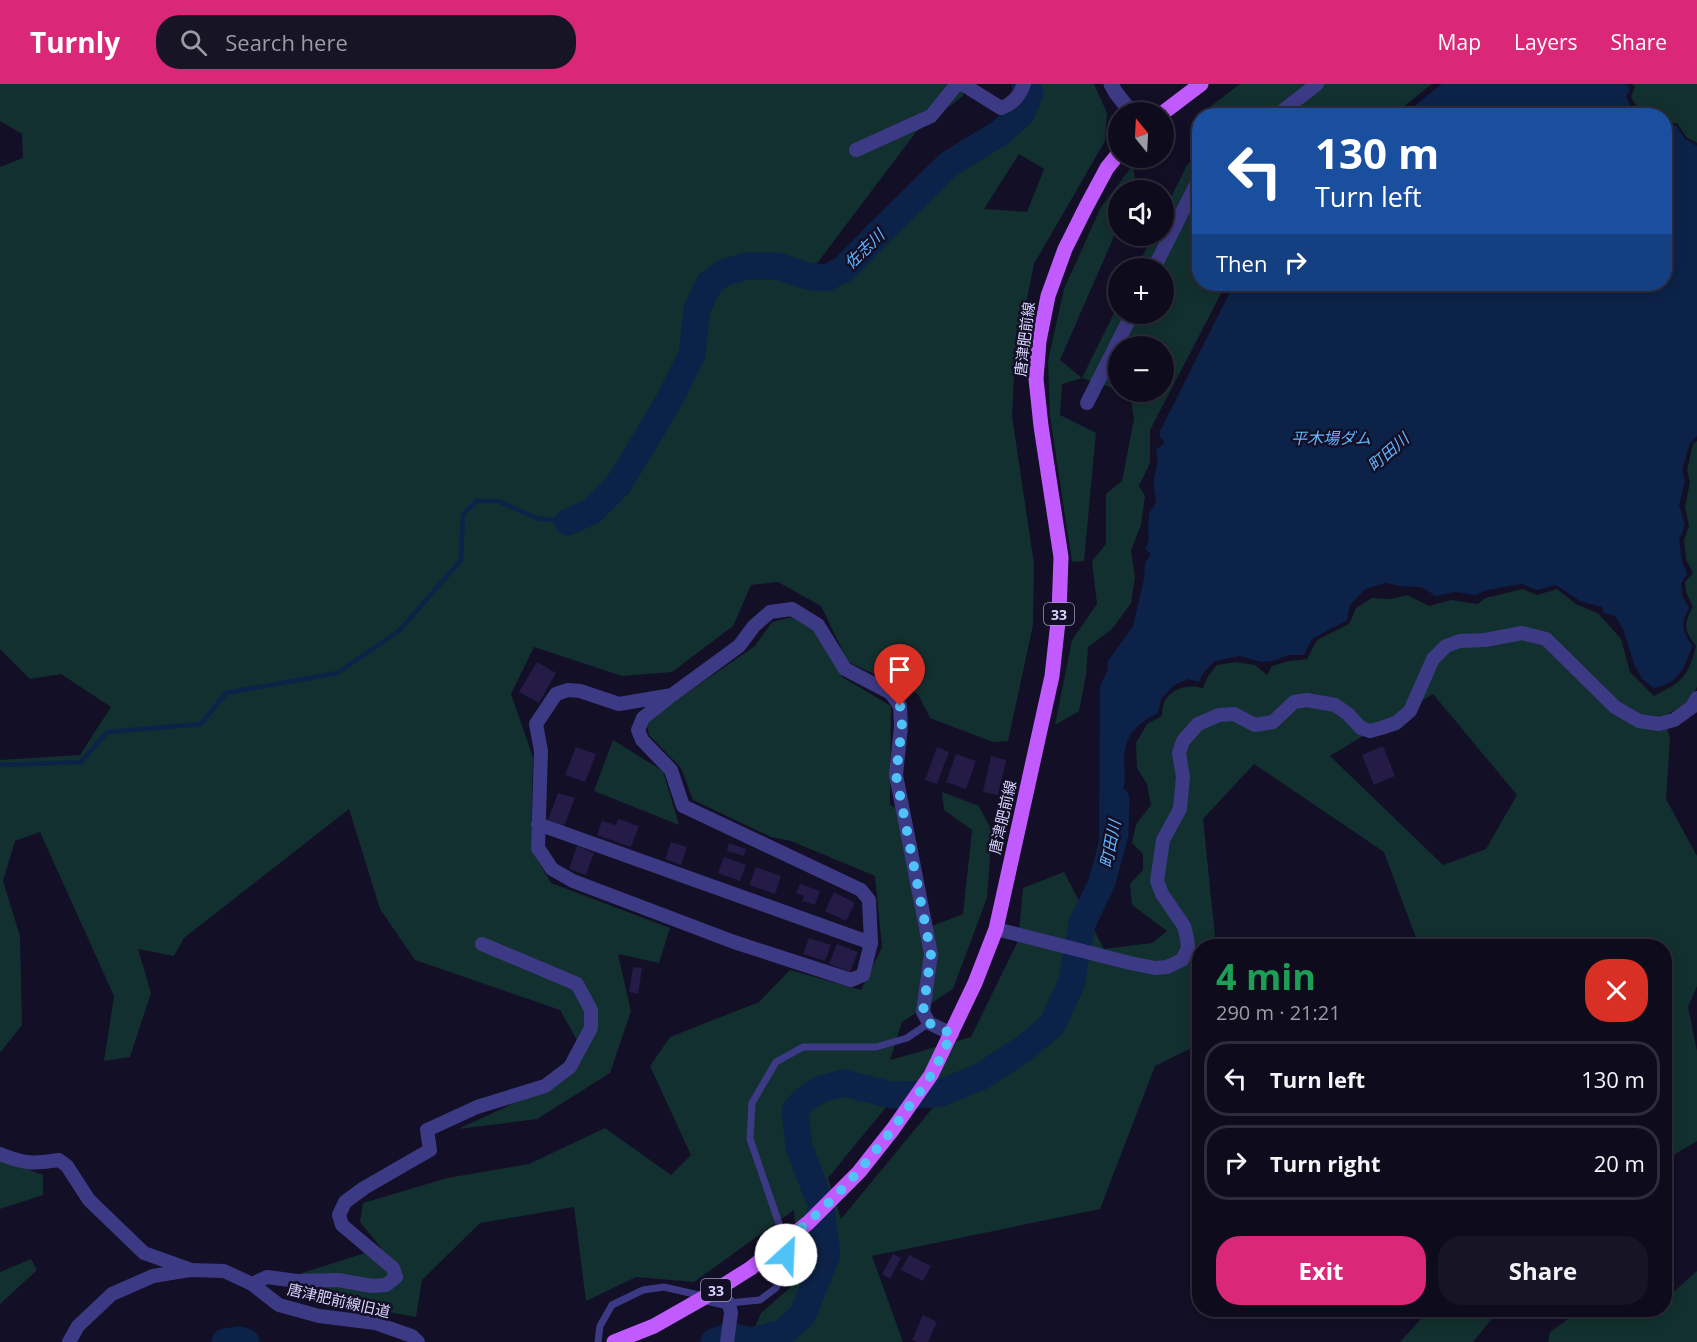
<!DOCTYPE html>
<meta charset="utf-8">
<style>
:root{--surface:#0e0b1c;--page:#171425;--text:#f1f3f6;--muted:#9b9ba3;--line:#2e2b3b;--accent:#db2777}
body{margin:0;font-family:"Open Sans","Noto Sans JP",sans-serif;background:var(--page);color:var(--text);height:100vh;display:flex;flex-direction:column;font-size:22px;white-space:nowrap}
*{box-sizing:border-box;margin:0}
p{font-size:20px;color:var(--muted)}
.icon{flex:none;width:33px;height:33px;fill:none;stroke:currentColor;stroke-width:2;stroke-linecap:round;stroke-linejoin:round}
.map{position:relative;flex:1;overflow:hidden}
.sheet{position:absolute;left:1192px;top:855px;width:480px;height:378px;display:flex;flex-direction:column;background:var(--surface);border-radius:24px;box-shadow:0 3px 15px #0003,0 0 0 2px var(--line)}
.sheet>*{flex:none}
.top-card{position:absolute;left:1192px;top:24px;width:480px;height:183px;border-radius:24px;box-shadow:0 3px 15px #0003,0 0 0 2px var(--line);background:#1a4fa0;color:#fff;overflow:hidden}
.needle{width:39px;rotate:342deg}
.fabs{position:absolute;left:1108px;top:18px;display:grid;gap:12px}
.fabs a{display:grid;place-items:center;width:66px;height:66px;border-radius:50%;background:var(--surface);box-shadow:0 3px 15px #0003,0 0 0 2px var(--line);font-size:30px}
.pin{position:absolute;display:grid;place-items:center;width:51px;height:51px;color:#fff;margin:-62px -26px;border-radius:50% 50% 50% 0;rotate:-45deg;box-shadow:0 0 6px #0007}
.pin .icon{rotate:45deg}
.me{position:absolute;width:66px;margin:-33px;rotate:25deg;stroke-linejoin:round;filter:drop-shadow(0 0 4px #0008)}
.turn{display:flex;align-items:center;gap:21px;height:126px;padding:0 24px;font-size:27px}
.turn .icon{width:78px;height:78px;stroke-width:2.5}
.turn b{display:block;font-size:42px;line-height:51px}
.then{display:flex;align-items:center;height:57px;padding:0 24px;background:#0003;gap:12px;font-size:22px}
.round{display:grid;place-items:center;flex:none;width:63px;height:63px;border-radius:24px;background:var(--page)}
.headline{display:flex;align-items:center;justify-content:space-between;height:102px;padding:0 24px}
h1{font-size:36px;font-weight:700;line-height:45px;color:#1e9e55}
.action{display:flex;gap:12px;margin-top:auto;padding:12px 24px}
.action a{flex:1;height:69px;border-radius:24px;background:var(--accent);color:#fff;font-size:24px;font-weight:700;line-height:69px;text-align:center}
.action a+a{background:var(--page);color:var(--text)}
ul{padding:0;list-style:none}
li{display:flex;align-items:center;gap:18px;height:75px;margin:0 12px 9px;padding:0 12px;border:3px solid var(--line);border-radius:24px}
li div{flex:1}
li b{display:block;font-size:22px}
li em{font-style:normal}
header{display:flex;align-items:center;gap:36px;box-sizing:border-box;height:84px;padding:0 30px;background:var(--accent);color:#fff}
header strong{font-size:28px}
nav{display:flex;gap:33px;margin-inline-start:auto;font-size:21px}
.search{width:420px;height:54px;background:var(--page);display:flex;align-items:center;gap:15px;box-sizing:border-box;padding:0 21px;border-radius:24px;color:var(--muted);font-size:22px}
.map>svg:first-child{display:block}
.green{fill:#12302f;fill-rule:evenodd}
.water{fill:#0c2248}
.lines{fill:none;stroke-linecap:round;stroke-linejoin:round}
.stream{stroke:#0c2248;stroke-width:4.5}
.river{stroke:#0c2248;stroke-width:27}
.building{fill:#241b47}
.service{stroke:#3d3a85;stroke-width:7}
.minor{stroke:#3d3a85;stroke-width:14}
.tertiary{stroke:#3d3a85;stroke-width:15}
.primary{stroke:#c25bff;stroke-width:15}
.route{stroke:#4fc3f7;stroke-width:10;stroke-dasharray:0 18}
.labels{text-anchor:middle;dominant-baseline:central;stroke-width:5;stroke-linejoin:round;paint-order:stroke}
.shield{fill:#130f26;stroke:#9e99be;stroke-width:1.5}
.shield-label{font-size:14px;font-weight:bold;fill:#d9d4ff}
.street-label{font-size:15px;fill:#d9d4ff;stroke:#130f26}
.water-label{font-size:16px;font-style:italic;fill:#62b6ff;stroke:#130f26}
</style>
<header>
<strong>Turnly</strong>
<div class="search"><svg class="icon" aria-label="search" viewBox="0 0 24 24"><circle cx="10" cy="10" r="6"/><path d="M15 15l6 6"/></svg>Search here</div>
<nav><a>Map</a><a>Layers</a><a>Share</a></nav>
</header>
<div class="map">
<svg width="1697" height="1258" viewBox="0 0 1697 1258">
<rect width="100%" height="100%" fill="#130f26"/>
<!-- green -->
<g class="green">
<path d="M0,0H964L963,12L916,48L815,182L812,195L828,202L951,86L1016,46L1033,12L1034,0H1094L1107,29L1105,57L1034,180L1015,274L1012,332L1034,480L1033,541L1008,657L993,658L930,634L918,610L848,578L821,522L778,498L751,501L733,542L672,588L622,592L534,563L511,610L533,673L531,765L551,799L670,844L659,879L618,870L631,927L610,989L537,1035L458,1045L553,1001L577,956L560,926L415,876L380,825L349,725L184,854L174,872L138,865L151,909L130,973L104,977L114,912L40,748L15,757L3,797L20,852L22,941L0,969V676L80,671L111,623L61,590L30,595L0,565V83L23,74L22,50L0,37ZM1019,70L1044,85L1027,128L984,125Z"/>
<path d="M1240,0H1432L1393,31H1219L1211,22Z"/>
<path d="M1632,0H1697V59L1686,53L1677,39L1665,40V32L1652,31L1651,27L1637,23L1631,13L1635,2Z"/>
<path d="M1200,71V200H1226L1150,346V379L1139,402L1145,412L1141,441L1131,466L1135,493L1131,519L1112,545L1088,563L1086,591L1079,627L1055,641L1072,556L1097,520L1092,477L1106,460V410L1122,397L1134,335L1130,310L1123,308H1164V262H1119V306L1082,294L1062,300L1060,331L1096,349L1084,477L1072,478L1050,332L1048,277L1064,205L1101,123L1133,81L1136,103L1134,106H1119V141L1060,276L1082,294L1119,219V230H1164V184H1136L1153,152H1164V128L1187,81Z"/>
<path d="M1697,357V603L1688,619L1664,632L1670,655L1666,715L1697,772V902L1688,923L1697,967V1057L1665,1076V862H1419L1384,768L1254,680L1203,735L1216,862H1200V960L1155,982L1100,1125L872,1172L903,1258H748L761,1229L798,1197L794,1126L694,1198L636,1193L586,1217L574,1123L480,1139L422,1196L416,1233L311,1214L302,1189L381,1164L360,1138L363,1119L447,1094L529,1080L605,1044L671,1091L691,1071L650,982L670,953L759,918L790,886L861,906L882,863L875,792L791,757L771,753L693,716L681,684L649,651L646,637L755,562L772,538L797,532L818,549L842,593L891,622L890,721L900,726L919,847L963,830L972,746L944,726L942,708L979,722L992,747L987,814L953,905L902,938L890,976L971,953L1018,857L1023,804L1064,788L1104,865L1152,859L1167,847L1132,821L1130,800L1143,786V770L1132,759L1136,740L1151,721L1147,700L1137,684L1136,659L1147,640L1162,632C1162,628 1163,621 1164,618C1172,603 1189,600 1203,604L1208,592L1217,581L1236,578L1255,581L1267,591L1272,582L1289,577L1307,575L1317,556L1349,540L1356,524L1372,514L1390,515L1407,511L1429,522L1451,516L1478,520L1485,514L1523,505L1537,511L1557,505L1576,520L1599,530L1621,555L1630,588L1654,612C1682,598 1688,593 1696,562C1684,546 1683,540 1693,523L1686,508L1685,498L1693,489L1686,475L1684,456L1689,442L1685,423L1690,398L1687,386L1693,360ZM1433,610L1517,711L1486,765L1443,781L1330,672ZM940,1015L841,1135L828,1094L887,1022Z"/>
<path d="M613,656L663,687L679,741L594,707Z"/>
<path d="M0,1075L43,1091V1111L0,1125Z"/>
<path d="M31,1175L37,1186L0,1220V1188Z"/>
<path d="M1697,1187V1258H1548L1550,1248L1581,1226H1665V1212L1668,1213Z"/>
<path d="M1429,1226H1499L1473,1258H1400Z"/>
</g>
<!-- water -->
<g class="water">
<path d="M1442,0H1624L1627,1L1630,6L1626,12C1632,28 1637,25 1649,31H1403Z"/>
<path d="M1676,41L1685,55L1697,62V352L1690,359L1682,386L1685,397L1679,421L1685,441L1679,456L1682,477L1687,490L1681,499L1682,511L1689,524C1680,541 1683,547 1692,562C1684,585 1679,599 1654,604L1642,595L1634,580L1623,545L1615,532L1604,529L1602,523L1580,517L1556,501L1537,506L1522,500L1487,506L1476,511L1454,508L1436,512L1421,503L1399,502L1386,499L1365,505L1350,521L1347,536L1312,555L1304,571H1288L1273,577L1262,578L1240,572L1215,577L1203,589L1199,598L1188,595L1174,601L1161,615L1158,629C1142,637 1128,647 1125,666C1123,675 1125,685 1125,694C1125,699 1123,703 1123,708C1123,713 1127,716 1128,720C1130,734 1127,744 1118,755L1104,750L1099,763L1100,602L1108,585V577L1133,542L1144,495L1145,479L1151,470L1145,465L1149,456L1148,448L1149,430L1156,418L1154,405V393L1158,377L1156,366L1165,358L1160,353V347L1234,200H1665V43Z"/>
</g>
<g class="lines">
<!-- stream -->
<path class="stream" d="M0,681L81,678L107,648L201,640L226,609L337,589L399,547L461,476L463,430L477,417H498L536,434L568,438"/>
<!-- river -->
<g class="river">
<path d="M568,438L592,427L618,401L645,357L671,313L692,270L697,225L709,200L723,189L747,182H778L807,192L826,194L844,185L877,151L949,80L1000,49L1022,29L1030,9L1028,2L1025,0"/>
<path d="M225,1258L240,1256L246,1258"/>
<path d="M714,1258L730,1252L752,1257L782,1249L802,1232L827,1171L820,1118L799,1063L795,1027L804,1016L821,1005L843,999L891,1011L938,1010L982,992L1026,963L1052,941L1071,900L1082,840L1102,798L1115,750L1116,716"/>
</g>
</g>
<!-- building -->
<g class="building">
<path d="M537,578L556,589L539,619L519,608Z"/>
<path d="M1383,662L1395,692L1374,701L1362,671Z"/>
<path d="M576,663L596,670L585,698L565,691Z"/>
<path d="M937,663L949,668L937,700L925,696Z"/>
<path d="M956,670L976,677L966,705L946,698Z"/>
<path d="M991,672L1006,676L998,711L983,708Z"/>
<path d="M558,709L575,714L564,742L548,736Z"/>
<path d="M618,735L639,742L631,763L597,751L602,737L616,741Z"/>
<path d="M671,758L687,763L681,781L665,775Z"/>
<path d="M729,759L746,765L744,772L727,767Z"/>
<path d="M577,762L594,769L586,791L569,785Z"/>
<path d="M724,773L746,781L740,797L718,789Z"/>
<path d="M756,783L781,792L775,810L749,801Z"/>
<path d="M800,800L820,807L815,821L802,817L804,812L796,809Z"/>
<path d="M834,808L855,819L846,837L825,827Z"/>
<path d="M809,854L831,861L825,877L803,870Z"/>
<path d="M837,860L858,868L850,888L829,880Z"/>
<path d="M633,883L642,884L638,910L629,908Z"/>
<path d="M893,1170L901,1174L890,1195L882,1190Z"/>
<path d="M909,1171L931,1182L923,1197L901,1186Z"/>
<path d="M923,1231L937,1238L928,1258H917L912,1256Z"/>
</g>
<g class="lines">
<!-- service -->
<g class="service">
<path d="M729,1219L760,1216L776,1204L787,1185L785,1157L750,1055L752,1019L776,978L803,963H876L907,954L929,939"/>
<path d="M598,1258L600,1242L612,1221L643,1206L664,1203L703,1212"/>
</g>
<!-- minor -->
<g class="minor">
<path d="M1276,32L1317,0"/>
<path d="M856,66L931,32L957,0L964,1L1001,24C1013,20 1020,11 1024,0"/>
<path d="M1154,184L1200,93"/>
<path d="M1087,319L1132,230"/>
<path d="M672,611L619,620L580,607L568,606L556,610L536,640L541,667L538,764L552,785L573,797L734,858L851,896L863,891L871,859L869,816L861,806L683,722L671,686L642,656L638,646L643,634L672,611L739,562L754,542L770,528L792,525L818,541L845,585L891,609L900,622L901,642L896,691L931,870L923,928L929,939L952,950"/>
<path d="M538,740L871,859"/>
<path d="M996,845L1130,879L1155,884L1167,883L1182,876L1188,864L1187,854L1184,842L1162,810L1157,797L1163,756L1180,725L1183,693L1179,669L1183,657L1198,640L1219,631L1234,630L1255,641L1273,638L1294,618L1307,616L1335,621L1348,630L1361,644L1370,647L1381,644L1396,639L1410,627L1433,575L1446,562L1460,557L1485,556L1522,549L1546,555L1615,623L1639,637L1659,640L1674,636L1692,623L1697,614"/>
<path d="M0,1070C25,1080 32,1080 59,1076L67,1082L89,1116L144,1169L189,1185"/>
<path d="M252,1200L267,1193L297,1197L338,1196L372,1202L386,1201L396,1193L393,1184L342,1141L339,1131L345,1118L364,1104L430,1066L427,1046L477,1023L545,1002L570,983L591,944V926L577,900L482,860"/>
<path d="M705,1213L729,1219L731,1229L727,1258"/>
<path d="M69,1258L78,1242L112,1210L153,1192L190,1186L224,1187L252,1200L279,1221L319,1232L375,1239L412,1252L418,1258"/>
</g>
<!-- tertiary -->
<path class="tertiary" d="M1111,0L1116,9L1131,28"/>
<!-- primary -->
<g class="primary">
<path d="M1164,28L1201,0"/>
<path d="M614,1258L654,1242L705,1213L751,1184L808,1139L859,1088L893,1045L931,991L975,899L996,845L1052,592L1059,529L1061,473L1041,342L1036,295L1039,257L1048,212L1065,165L1086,123L1107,84L1119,69"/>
</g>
</g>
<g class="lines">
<!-- route -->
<path class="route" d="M786,1171L785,1157C834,1119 874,1072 910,1021C917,1011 925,1002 931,991C939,978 945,963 952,950L929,939L923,928L931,870L896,691L902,642L900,622"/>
</g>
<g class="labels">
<!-- shield labels -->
<g class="shield">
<rect x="1044" y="519" width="30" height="22" rx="4.5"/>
<rect x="701" y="1195" width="30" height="22" rx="4.5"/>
</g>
<g class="shield-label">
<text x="1059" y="530">33</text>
<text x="716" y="1206">33</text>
</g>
<!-- street labels -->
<g class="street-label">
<text transform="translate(1024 255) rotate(-83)">唐津肥前線</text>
<text transform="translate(1002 733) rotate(-77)">唐津肥前線</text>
<text transform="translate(339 1216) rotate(13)">唐津肥前線旧道</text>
</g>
<!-- water labels -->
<g class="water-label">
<text transform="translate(864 165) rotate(-44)">佐志川</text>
<text x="1331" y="354">平木場ダム</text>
<text transform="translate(1388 368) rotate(-41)">町田川</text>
<text transform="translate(1110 760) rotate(-79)">町田川</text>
</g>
</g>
</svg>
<div class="fabs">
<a><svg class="needle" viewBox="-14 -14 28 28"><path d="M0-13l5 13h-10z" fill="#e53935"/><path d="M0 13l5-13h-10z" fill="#9b9ba3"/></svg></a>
<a><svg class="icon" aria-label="sound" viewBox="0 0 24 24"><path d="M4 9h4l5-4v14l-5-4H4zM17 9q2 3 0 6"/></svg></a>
<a>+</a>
<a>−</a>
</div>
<div class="pin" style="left:900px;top:622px;background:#d93025"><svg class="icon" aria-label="arrive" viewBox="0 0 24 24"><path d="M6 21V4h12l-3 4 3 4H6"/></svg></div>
<svg class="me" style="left:786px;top:1171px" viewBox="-20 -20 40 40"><circle r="19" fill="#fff"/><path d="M0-13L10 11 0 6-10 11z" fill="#4fc3f7"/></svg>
<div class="top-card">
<div class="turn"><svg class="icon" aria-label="left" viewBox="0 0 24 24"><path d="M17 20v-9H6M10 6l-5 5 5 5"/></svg><div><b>130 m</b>Turn left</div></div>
<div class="then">Then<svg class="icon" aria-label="right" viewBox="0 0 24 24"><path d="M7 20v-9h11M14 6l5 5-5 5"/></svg></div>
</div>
<section class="sheet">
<div class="headline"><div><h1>4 min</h1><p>290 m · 21:21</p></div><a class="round" style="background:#d93025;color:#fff"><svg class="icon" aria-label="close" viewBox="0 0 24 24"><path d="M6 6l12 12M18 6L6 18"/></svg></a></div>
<ul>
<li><svg class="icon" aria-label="left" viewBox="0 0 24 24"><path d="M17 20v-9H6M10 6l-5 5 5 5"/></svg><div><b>Turn left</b></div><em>130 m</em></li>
<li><svg class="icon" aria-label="right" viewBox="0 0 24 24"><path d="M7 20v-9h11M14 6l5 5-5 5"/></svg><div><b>Turn right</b></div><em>20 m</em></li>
</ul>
<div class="action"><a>Exit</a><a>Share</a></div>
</section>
</div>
